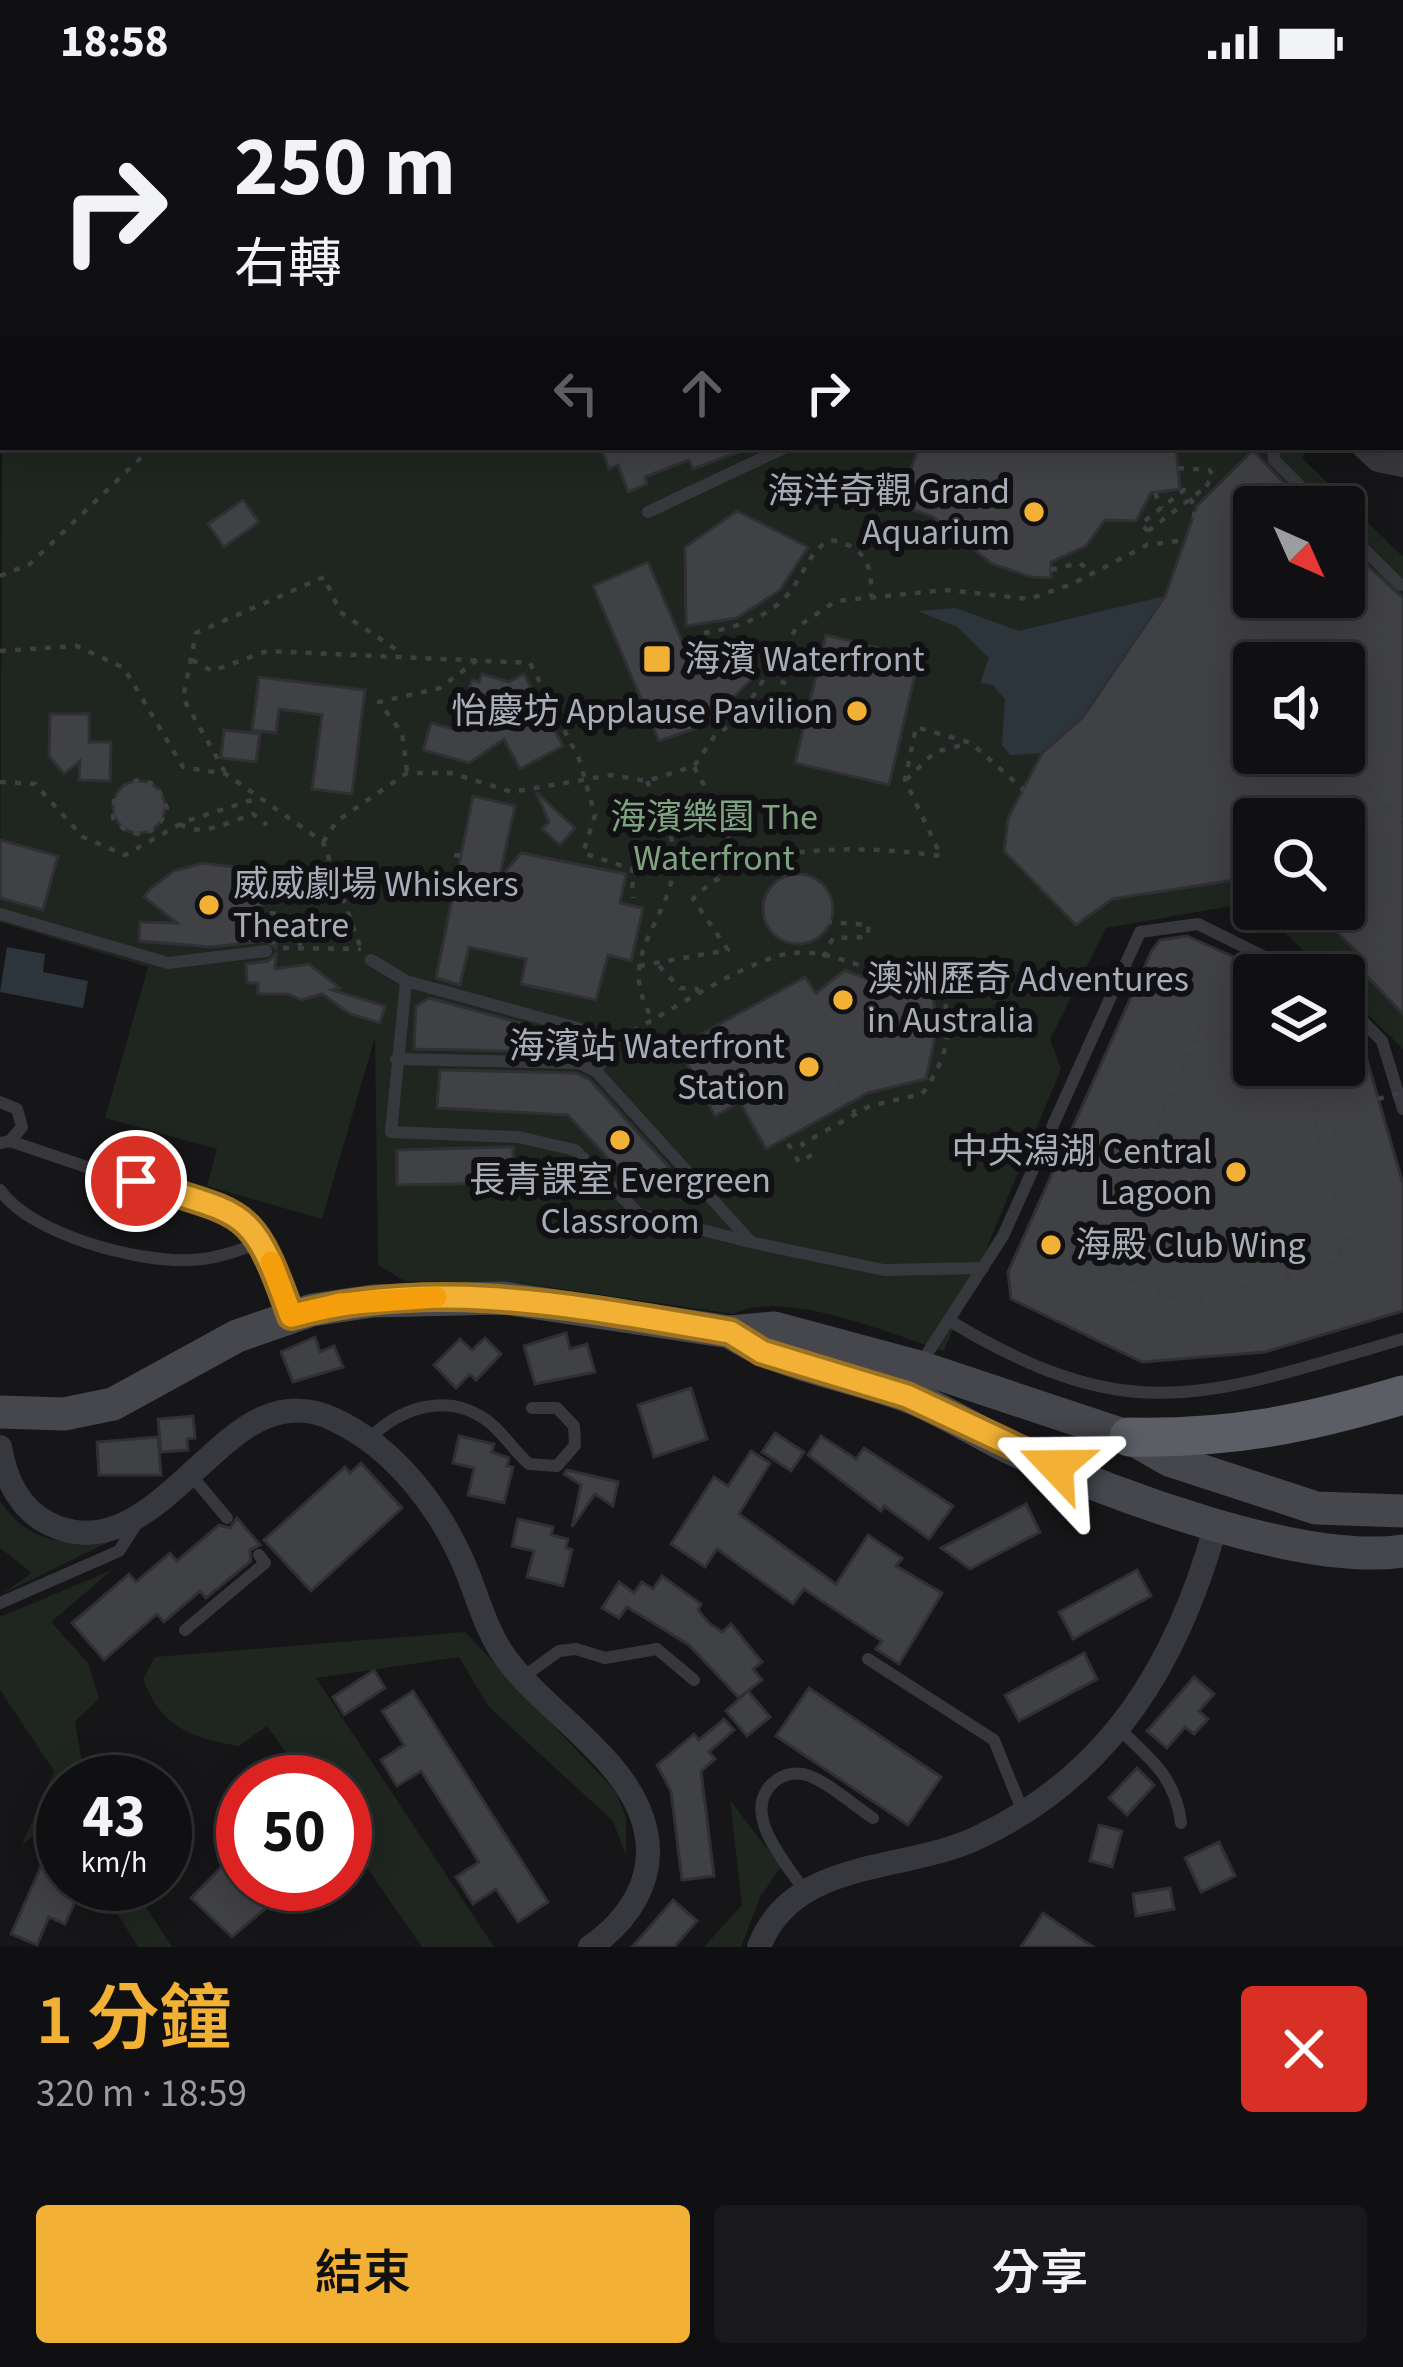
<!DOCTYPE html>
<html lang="zh-TW">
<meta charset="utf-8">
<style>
:root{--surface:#101012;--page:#19191b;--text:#f1f3f6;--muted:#9c9d9f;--line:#303032;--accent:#f2b134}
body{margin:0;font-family:"Source Sans 3","Noto Sans TC",sans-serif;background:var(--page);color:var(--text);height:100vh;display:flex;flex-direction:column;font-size:45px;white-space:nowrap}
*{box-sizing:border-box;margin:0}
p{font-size:39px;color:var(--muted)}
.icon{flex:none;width:66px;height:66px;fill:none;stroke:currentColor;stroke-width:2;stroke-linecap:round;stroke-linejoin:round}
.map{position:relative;height:1863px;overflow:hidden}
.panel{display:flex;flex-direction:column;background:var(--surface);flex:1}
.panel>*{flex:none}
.hud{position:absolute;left:0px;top:0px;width:1404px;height:366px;box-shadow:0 6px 30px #0003,0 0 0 3px var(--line);background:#101012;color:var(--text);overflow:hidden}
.needle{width:78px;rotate:135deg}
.controls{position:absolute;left:1233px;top:402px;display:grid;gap:24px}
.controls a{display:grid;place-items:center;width:132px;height:132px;border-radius:12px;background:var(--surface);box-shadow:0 6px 30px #0003,0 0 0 3px var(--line);font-size:60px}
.speed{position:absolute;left:36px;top:1671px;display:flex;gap:24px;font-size:60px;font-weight:700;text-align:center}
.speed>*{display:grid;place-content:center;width:156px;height:156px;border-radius:50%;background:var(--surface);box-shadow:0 6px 30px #0003,0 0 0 3px var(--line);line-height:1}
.speed small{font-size:30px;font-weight:400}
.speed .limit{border:18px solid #d22;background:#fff;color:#111}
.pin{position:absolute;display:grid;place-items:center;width:102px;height:102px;color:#fff;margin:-51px;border:6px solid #fff;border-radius:50%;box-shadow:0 3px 12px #0007}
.me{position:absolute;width:132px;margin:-66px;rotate:293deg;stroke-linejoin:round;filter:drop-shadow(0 0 9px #0008)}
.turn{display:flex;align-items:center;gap:42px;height:252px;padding:0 36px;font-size:54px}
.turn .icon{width:156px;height:156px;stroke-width:2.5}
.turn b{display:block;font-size:84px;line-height:102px}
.lanes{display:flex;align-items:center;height:114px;padding:0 36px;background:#0003;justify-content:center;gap:60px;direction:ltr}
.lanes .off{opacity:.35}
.round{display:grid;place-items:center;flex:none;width:126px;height:126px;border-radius:12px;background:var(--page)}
.head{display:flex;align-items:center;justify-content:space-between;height:204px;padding:0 36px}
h1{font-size:72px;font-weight:600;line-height:90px;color:var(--accent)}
.button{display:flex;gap:24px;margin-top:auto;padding:24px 36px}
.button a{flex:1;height:138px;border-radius:12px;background:var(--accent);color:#111;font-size:48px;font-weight:600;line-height:138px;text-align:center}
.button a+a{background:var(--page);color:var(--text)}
.status{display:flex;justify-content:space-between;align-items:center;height:84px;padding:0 60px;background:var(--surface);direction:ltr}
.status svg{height:33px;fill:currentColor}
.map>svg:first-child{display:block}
.built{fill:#222225}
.green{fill:#1e261f;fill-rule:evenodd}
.water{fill:#2c353c}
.building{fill:#404145;stroke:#303034;stroke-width:3;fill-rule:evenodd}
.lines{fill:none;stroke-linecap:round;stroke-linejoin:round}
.path{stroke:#3d3f44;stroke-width:4.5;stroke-dasharray:6 9;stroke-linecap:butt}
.service{stroke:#37383d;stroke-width:12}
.minor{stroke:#37383d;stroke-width:24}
.secondary{stroke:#45474d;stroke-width:33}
.trunk{stroke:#5b5e65;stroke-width:39}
.path-bridge{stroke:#3d3f44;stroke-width:4.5;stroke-dasharray:6 9;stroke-linecap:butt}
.route-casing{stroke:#9d7322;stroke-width:30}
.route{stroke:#f2b134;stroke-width:21}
.slow{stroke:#f59e0b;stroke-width:21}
.poi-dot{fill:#f2b134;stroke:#111113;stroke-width:4.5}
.labels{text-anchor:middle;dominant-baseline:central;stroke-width:12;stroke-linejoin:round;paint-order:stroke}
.poi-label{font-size:36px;fill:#a8adb8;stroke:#111113;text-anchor:end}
.park-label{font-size:36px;fill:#7fa381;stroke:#111113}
</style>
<div class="status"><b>18:58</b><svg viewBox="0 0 49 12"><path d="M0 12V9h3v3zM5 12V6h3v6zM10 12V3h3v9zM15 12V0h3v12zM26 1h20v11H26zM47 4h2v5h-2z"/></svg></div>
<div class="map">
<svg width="1403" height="1863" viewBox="0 0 1403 1863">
<rect width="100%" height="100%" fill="#161618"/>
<!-- built -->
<path class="built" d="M1084,0H1403V311L1401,3Z"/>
<!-- green -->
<g class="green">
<path d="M11,0H1048L1049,3H16Z"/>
<path d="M3,210V363H1304L1303,375L1403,473V965L1344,907V891H1328L1261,825H1344V735H1254V818L1106,844L1050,955L1061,985L944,1267C891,1250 783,1204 733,1230L521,1199L405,1197L378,1181L375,953L322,1135L207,1102L217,1065L105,1034L148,883L0,838ZM1254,423H1344V513H1254ZM1254,579H1344V669H1254Z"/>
<path d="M0,1417C29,1460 65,1462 113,1456L0,1511L32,1489L0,1464Z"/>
<path d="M112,1486L51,1538L88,1579L99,1615L75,1637L85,1698H63V1726L22,1761L54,1687L0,1606V1533Z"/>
<path d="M465,1548L615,1707L626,1733V1771L613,1737L488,1622L459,1573L316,1594L494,1863H422L345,1752V1698H307L267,1642L239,1662C191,1654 161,1643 143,1595L155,1573Z"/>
<path d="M730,1716L781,1783L760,1813L741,1863H704L742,1821Z"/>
<path d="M99,1800H131L172,1863H138Z"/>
</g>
<!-- water -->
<g class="water">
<path d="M1180,498L1254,579V627L1042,669L1010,671L1002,661L1005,616L993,601L980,599L989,574L957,543L918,527L956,524L1019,547L1165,512Z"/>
<path d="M7,863L45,870L43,888L88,897L83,924L0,908Z"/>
</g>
<!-- building -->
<g class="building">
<path d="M612,363H746L747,365L693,385L689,376L645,393L647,400L628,408L618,381L609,385L602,366Z"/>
<path d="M919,363H1176L1180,405L1151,409L1136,437L1105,436L1086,462L1051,478V494L1031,493L992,480L932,432L897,421Z"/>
<path d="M1253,366L1306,423H1254V513H1344V460L1403,514V930L1363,888L1358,869L1314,825H1344V735H1254V793L1112,815L1076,841L1004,767L1008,734L1042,669L1083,633L1165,512L1197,422ZM1254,579H1344V669H1254Z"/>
<path d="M243,416L259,438L224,463L208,440Z"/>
<path d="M737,427L808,463L780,506L737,534L686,542L685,463Z"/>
<path d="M648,478L694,585L738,566L751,596L703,642L659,657L593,502Z"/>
<path d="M826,551L919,574L889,701L795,679Z"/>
<path d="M482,590L509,598L524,590L563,662L520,685L504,655L469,679L423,666L431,639L457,646L472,596L479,598Z"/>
<path d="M259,593L365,606L352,710L312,705L322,631L279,625L276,649L252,646Z"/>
<path d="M50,630H89V658H111L110,697L79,696L80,677L64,690L49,672Z"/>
<path d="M224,646L260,650L256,678L221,674Z"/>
<circle cx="139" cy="723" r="26"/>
<path d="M536,708L575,744L560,761L542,745L549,738Z"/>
<path d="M473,712L515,722L499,795L521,769L626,790L620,819L643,824L631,877L608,871L596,916L521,900L526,875L469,863L460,901L436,894Z"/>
<path d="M0,756L58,772L43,826L0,814Z"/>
<path d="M203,779L234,783L267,806L272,814L238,841L277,842L276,864L266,857L212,863L139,857L140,838L177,839L144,813L150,805L174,787Z"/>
<circle cx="798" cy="825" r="35"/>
<path d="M1187,852L1254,882V981H1344V933L1359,948L1403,1100V1227L1265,1268L1142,1278L1011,1215L1008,1188L1152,866L1160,856Z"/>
<path d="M276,870L275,885L309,880L340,904L332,906L385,922L380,939L350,930L322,910L301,916L288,910H258V899H247L246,880L268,877Z"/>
<path d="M845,886L867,895L913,898L930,892L937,943L926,995L868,1009L766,1065L740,1018L715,1032L678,963L805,893L816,909Z"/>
<path d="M429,914L561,950L562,968L414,965L416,922Z"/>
<path d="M440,986L577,989L590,996L669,1083L640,1109L568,1031L437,1024Z"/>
<path d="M513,1063V1099L397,1101V1066Z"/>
<path d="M566,1249L570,1265L587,1260L595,1288L535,1300L524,1262Z"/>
<path d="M315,1253L320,1268L334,1262L343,1283L293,1298L281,1268Z"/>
<path d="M485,1254L501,1270L476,1296L470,1290L456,1304L434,1281L460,1255L472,1266Z"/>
<path d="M691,1304L707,1355L654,1373L638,1321Z"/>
<path d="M193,1332L195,1354L187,1355L188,1366L161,1368L158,1335Z"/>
<path d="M775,1349L804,1368L791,1387L762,1368Z"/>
<path d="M459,1352L494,1360L492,1368L509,1374L507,1382L513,1383L504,1419L468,1411L474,1384L453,1379Z"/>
<path d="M821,1352L856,1375L864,1364L953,1422L929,1455L884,1422L881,1427L808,1371Z"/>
<path d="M158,1353L161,1391H99L97,1358Z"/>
<path d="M751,1367L770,1379L739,1430L836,1500L868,1451L902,1474L896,1482L942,1509L899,1580L876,1565L882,1557L804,1505L793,1520L717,1465L705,1483L671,1460L714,1393L728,1402Z"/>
<path d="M361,1379L402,1424L311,1507L264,1456L345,1383L350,1389Z"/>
<path d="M567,1386L618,1398L613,1422L595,1410L572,1443L581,1401L564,1390Z"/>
<path d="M1026,1420L1040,1448L998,1470L970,1485L941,1464Z"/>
<path d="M237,1434L260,1461L250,1466L251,1477L206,1514L200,1507L164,1538L157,1530L104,1576L72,1539L129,1490L136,1498L170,1469L177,1477L219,1441L230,1444Z"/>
<path d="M518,1435L553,1443L551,1451L568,1455L566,1464L572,1466L563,1502L527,1493L534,1467L512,1462Z"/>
<path d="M1137,1486L1151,1512L1073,1555L1059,1528Z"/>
<path d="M662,1492L701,1520L698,1526L709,1539L722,1548L731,1540L762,1578L753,1585L762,1596L739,1614L689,1561L627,1523L619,1534L602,1524L619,1498L634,1509L642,1498L653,1505Z"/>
<path d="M1084,1569L1097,1595L1019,1637L1005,1611Z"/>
<path d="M374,1586L385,1604L344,1631L333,1613Z"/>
<path d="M1194,1593L1214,1610L1199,1627L1208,1635L1194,1650L1185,1643L1167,1664L1147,1647Z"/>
<path d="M809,1604L941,1693L908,1741L776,1652Z"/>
<path d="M413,1607L548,1818L518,1838L496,1805L473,1820L456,1793L479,1778L421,1687L397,1702L381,1676L404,1661L382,1627Z"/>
<path d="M748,1607L770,1633L747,1652L726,1627Z"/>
<path d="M724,1635L734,1646L709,1668L715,1675L701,1687L714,1792L682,1796L671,1707L657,1681L694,1650L699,1656Z"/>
<path d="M1137,1684L1154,1701L1127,1731L1109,1714Z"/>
<path d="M63,1733V1800H83L65,1840L49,1833L37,1861L11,1850Z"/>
<path d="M1099,1741L1122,1747L1112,1783L1090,1777Z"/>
<path d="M1219,1758L1235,1792L1201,1808L1185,1774Z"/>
<path d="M234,1770L243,1779V1800H265L273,1808L269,1813L273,1818L232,1853L191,1814Z"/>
<path d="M1170,1804L1174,1825L1136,1832L1133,1810Z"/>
<path d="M673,1816L697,1837L674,1863H632Z"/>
<path d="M1043,1829L1093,1863H1021Z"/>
</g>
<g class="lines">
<!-- path -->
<g class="path">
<path d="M246,0L253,3"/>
<path d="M254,2L270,0"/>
<path d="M1401,323L1403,325"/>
<path d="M1178,384L1209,386L1213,391L1206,403"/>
<path d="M1155,409L1162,424"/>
<path d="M1148,447L1141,440L1184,406L1195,422L1191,458"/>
<path d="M1051,486L1079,479L1092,487"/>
<path d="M0,492L30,480L152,363"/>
<path d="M704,549C734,544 769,534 789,509C803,492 810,466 830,456C864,461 873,481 871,513"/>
<path d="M0,567L77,562L124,584L183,683L226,690L323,758L360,862"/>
<path d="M192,576L212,587L267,567L530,579L579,675L595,731L583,769L632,785L633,814"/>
<path d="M768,589L791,603"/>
<path d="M1333,669L1403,738"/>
<path d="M694,683L722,734L737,788"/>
<path d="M407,687L402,649L379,618L440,604L477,576"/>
<path d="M225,688L183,614L196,549L324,493L340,528L400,568"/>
<path d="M906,696L935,668L966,660"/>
<path d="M647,697C657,722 675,749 674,776C673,838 612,869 653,936"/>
<path d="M0,698L35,700L83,753L125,771L184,738L258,714"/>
<path d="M114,715L113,734C131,759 159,753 167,724L156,701L140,695L124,702"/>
<path d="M180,740C200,754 230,738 253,730L267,741"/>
<path d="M323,758L337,737L407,689H451L512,708L611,691L647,697L694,682L714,653L740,633L797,543L836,517L947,506L1029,515L1072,500L1147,461L1185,456"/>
<path d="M454,771L464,772"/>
<path d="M255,828L281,830L301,862"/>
<path d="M283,864L361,865"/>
<path d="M823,873L833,854L867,853L869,841L829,838"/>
<path d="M929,877L934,891"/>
<path d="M639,882L728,866L693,815C750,755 866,762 941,772L905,696L916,643L971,659L1024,706"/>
<path d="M659,882L680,904L697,905L700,912"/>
<path d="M1194,927L1203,951"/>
<path d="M633,947C670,927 754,872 793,869C850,864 868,906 940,873"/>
<path d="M1254,966C1232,957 1212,942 1192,960L1108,1158L1105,1174L1128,1197L1184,1219L1331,1180L1348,1156L1317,1054L1311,999L1291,981"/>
<path d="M830,987L855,1029"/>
<path d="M765,1021L799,1078L810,1072L802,1060L870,1022L922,1010C946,977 957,941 939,903"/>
<path d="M1319,1053L1354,1039L1358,1049"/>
<path d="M1344,1167L1356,1175"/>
<path d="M1082,1179L1105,1174"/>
</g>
<!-- service -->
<g class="service">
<path d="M0,99L3,100"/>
<path d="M1401,222L1403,220"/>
<path d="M0,318L3,315"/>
<path d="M0,339L3,343"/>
<path d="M1273,363L1274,376L1321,423"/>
<path d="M648,428L786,363"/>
<path d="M1344,445L1400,501"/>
<path d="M0,830L168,879L266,867"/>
<path d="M371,876L406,897L617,955"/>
<path d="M406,897L391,1048L518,1053L575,1066L639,1130L750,1158L884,1186L983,1184"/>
<path d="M1344,918L1382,957L1403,1025"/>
<path d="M396,975L579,979L596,987L750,1157"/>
<path d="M596,987L607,967L600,952"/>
<path d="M0,1018L17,1025L22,1043L10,1057L0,1059"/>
<path d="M10,1057L246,1137L264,1156L290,1231"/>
<path d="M0,1106C30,1150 138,1179 191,1176C217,1175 240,1167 264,1156"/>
<path d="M950,1237C1135,1349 1210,1310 1403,1255"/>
<path d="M921,1279L1003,1152L1140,848L1198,840L1301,891"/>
<path d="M368,1356C400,1323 448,1307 489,1338C504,1350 514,1367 529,1380L557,1382L575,1361L574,1342L557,1324H532"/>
<path d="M191,1391L227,1434"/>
<path d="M0,1519L119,1467L143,1430"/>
<path d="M185,1546L265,1479L259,1471"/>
<path d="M868,1575L994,1656L1023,1728"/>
<path d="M523,1593L559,1567L576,1565L605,1574L657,1565L694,1596"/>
<path d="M1118,1644C1150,1674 1176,1694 1181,1739"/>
<path d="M804,1806C786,1779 739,1728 774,1698C783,1690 798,1687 810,1692C832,1701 853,1721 873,1734"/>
</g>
<!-- minor -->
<g class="minor">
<path d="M1401,350L1403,351"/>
<path d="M1364,363L1378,376L1403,381"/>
<path d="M0,1363C5,1392 18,1423 46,1438C133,1486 197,1363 263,1334C286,1324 311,1324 333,1335C396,1364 443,1427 468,1490C479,1518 487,1548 505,1573C546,1630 632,1676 646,1748C656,1796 628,1837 590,1863"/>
<path d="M759,1863C793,1773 905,1789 979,1753C1112,1690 1178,1577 1216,1441"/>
</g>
<!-- secondary -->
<g class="secondary">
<path d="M730,1248C785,1283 850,1290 910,1313C948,1328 980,1350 1017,1367C1111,1410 1301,1482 1403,1467"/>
<path d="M0,1328L64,1330L113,1320L237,1252L312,1226L373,1217L504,1214L730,1248L774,1244L919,1283L1129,1353L1169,1376L1316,1424L1403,1427"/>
</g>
<!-- trunk -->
<path class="trunk" d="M1129,1353C1231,1355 1306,1340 1403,1311"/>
<!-- path-bridge -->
<g class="path-bridge">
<path d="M1148,447L1206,403"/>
<path d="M1378,1015L1403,1008"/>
</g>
</g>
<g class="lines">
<!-- route casing -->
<g class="route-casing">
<path id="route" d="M136,1097C247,1133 251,1119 291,1232C437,1192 585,1224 730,1248L762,1268L907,1312L1056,1382"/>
</g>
<!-- route -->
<use href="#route" class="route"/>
<!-- slow -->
<path class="slow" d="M271,1178L291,1232L340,1220L436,1213"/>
</g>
<!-- markers -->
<g class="poi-dot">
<circle cx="1034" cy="428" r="12"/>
<rect x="642" y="560" width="30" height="30" rx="6"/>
<circle cx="857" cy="627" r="12"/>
<circle cx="209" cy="821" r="12"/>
<circle cx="843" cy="916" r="12"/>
<circle cx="809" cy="983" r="12"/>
<circle cx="620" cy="1056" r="12"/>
<circle cx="1236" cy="1088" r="12"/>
<circle cx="1051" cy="1161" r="12"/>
</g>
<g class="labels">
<!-- poi labels -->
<g class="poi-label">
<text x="1010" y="407">海洋奇觀 Grand<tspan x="1010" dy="41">Aquarium</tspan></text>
<text x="684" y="575" text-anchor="start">海濱 Waterfront</text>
<text x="833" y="627">怡慶坊 Applause Pavilion</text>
<text x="233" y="800" text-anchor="start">威威劇場 Whiskers<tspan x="233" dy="41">Theatre</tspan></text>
<text x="867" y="895" text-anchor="start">澳洲歷奇 Adventures<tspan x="867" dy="41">in Australia</tspan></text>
<text x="785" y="962">海濱站 Waterfront<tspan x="785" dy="41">Station</tspan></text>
<text x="1212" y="1067">中央潟湖 Central<tspan x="1212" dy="41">Lagoon</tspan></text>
<text x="620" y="1096" text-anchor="middle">長青課室 Evergreen<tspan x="620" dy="41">Classroom</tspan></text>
<text x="1075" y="1161" text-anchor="start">海殿 Club Wing</text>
</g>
<!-- park labels -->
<g class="park-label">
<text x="714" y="733">海濱樂園 The<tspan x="714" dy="41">Waterfront</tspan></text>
</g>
</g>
</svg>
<div class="controls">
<a><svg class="needle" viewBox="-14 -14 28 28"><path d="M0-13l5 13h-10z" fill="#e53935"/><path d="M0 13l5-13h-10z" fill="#9c9d9f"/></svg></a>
<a><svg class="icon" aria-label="sound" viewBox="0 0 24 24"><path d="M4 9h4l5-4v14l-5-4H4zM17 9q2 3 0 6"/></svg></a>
<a><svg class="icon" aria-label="search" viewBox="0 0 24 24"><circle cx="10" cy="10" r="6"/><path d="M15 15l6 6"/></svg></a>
<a><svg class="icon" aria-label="layers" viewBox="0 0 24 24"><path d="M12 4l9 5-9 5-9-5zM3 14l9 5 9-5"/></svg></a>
</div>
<div class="speed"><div>43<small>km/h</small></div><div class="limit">50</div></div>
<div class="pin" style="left:136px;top:1097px;background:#d93025"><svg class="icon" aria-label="arrive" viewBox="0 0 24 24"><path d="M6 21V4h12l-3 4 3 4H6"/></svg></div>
<svg class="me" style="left:1056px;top:1382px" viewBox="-20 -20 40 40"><path d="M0-17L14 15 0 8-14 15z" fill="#f2b134" stroke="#fff" stroke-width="4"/></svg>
<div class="hud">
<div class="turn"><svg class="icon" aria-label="right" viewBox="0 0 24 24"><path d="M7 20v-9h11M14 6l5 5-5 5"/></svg><div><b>250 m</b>右轉</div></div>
<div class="lanes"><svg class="icon off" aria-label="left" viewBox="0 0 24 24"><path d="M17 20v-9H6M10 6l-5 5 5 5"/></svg><svg class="icon off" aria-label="ahead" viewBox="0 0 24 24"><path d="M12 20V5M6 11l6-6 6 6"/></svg><svg class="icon" aria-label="right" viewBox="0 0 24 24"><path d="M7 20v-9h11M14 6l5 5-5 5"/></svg></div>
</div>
</div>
<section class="panel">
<div class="head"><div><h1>1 分鐘</h1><p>320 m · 18:59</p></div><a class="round" style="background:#d93025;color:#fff"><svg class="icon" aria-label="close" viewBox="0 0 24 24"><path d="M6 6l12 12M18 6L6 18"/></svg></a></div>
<div class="button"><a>結束</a><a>分享</a></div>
</section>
